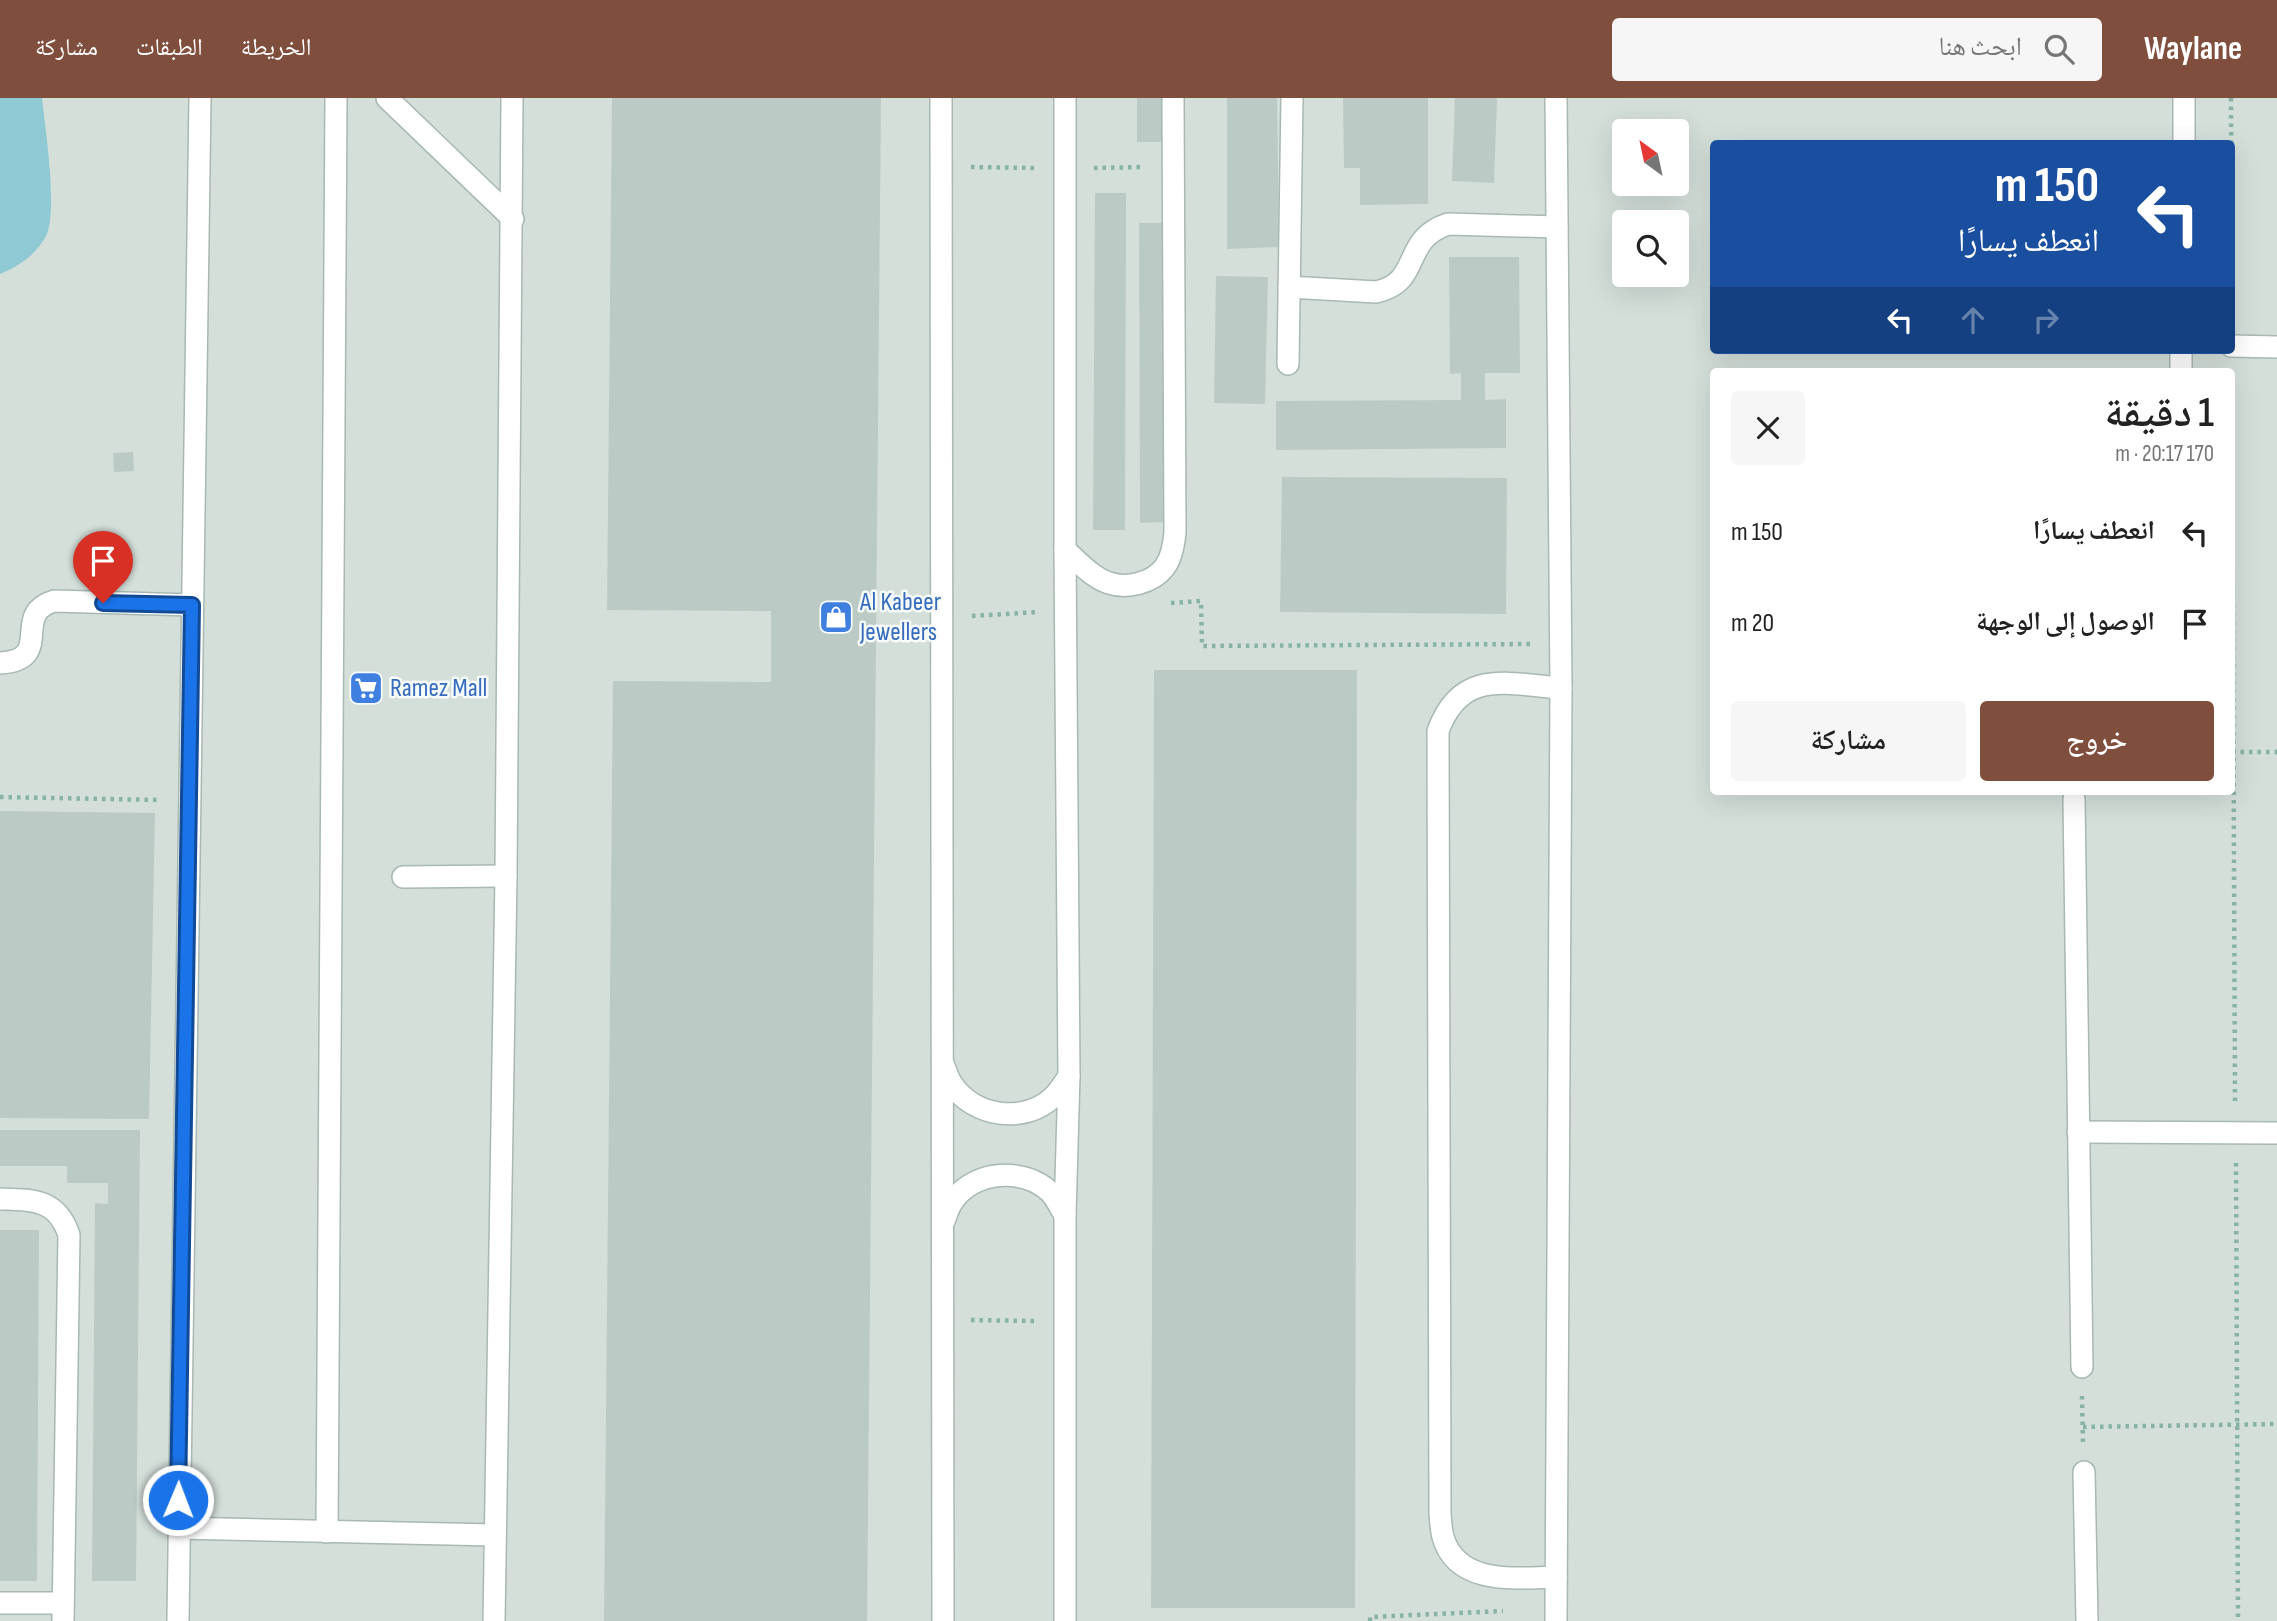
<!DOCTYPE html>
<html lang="ar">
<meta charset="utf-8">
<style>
:root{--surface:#fff;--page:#f6f6f6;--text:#222;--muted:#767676;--accent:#804e3d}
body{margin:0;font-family:"Sofia Sans Condensed","Noto Naskh Arabic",sans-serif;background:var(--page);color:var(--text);direction:rtl;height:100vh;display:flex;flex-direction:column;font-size:26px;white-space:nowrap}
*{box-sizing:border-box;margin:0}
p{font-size:23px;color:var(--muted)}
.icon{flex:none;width:38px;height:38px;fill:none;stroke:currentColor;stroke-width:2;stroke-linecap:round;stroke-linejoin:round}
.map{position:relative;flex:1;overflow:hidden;direction:ltr}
.details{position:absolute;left:1710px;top:270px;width:525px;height:427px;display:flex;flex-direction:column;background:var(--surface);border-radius:7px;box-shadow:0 7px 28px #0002;direction:rtl}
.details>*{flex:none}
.top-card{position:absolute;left:1710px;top:42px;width:525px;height:214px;border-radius:7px;box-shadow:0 7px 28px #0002;direction:rtl;background:#1a4fa0;color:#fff;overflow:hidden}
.needle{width:46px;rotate:327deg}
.fabs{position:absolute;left:1612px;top:21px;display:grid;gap:14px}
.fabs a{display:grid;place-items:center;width:77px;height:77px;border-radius:7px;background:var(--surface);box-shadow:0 7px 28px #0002;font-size:35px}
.pin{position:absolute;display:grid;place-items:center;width:60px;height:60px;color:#fff;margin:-72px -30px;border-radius:50% 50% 50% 0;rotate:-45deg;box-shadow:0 0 7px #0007}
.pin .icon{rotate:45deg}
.me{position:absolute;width:77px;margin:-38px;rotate:1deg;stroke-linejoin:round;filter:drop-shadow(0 0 5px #0008)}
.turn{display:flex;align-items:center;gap:24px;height:147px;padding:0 21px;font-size:32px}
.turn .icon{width:91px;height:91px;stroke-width:2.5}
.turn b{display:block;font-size:49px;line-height:60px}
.lanes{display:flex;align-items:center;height:66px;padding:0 21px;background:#0003;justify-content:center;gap:35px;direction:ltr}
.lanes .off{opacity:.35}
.round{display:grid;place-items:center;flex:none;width:74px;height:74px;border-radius:7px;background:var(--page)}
.overview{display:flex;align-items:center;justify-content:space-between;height:119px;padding:0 21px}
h1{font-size:42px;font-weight:600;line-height:52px}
.button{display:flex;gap:14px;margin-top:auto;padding:14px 21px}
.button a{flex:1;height:80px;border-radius:7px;background:var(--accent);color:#fff;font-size:28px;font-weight:600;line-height:80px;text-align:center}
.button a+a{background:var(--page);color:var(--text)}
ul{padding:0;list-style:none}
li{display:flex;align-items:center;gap:21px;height:91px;padding:0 21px}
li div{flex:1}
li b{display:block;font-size:26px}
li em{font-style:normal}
header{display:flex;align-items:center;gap:42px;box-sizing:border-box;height:98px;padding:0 35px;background:var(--accent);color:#fff}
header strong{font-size:33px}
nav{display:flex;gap:38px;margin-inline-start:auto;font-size:24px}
.search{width:490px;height:63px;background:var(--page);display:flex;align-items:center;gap:18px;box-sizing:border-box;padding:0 24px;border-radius:7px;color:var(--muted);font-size:26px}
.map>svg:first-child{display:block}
.built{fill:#d4dfda;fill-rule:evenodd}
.water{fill:#8ec9d4}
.building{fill:#bbcac4}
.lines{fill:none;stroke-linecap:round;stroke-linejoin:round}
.minor-casing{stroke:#a8b8b2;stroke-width:24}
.path{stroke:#86b3a5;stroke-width:4.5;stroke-dasharray:3.5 5;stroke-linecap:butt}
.minor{stroke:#fff;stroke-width:21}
.route-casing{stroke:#114b97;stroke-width:18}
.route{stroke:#1a73e8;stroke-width:12}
.labels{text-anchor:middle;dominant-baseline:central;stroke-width:5;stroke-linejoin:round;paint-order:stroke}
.shop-label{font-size:26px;fill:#366cbe;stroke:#f7fbf9;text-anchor:start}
</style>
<header>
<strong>Waylane</strong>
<div class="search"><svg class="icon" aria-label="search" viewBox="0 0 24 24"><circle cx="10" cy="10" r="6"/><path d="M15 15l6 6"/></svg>ابحث هنا</div>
<nav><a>الخريطة</a><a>الطبقات</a><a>مشاركة</a></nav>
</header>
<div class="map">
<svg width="2277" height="1523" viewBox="0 0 2277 1523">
<rect width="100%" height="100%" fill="#e6efeb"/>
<!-- built -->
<path class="built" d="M0,0H2277V1523H0ZM1624,33H1676V86H1624ZM1713,46H2231V252H1713ZM1624,124H1676V177H1624ZM1713,273H2231V693H1713Z"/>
<!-- water -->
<path class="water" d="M0,0H42C45,29 59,117 45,140C34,158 19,168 0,176Z"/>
<!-- building -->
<g class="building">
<path d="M612,0H881L867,1523H604L613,583L771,584V513L607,512Z"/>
<path d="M1137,0H1167L1166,44H1137Z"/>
<path d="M1227,0H1277L1279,149L1227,151Z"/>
<path d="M1343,0H1428V106L1360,107V70H1344Z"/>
<path d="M1455,0H1497L1494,85L1452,83Z"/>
<path d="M1095,95H1126L1125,432H1093Z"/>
<path d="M1139,125H1168L1169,424L1140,425Z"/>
<path d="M1449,159H1519L1520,275H1485V302L1506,301V350L1276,352V303L1461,302V275L1450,276Z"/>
<path d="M1216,178L1268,179L1265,306L1214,305Z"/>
<path d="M133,354L134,373L114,374L113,355Z"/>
<path d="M1282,379L1507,380L1506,516L1280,514Z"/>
<path d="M1154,572H1357L1355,1510H1151Z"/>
<path d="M0,713L155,715L149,1021L0,1020Z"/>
<path d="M0,1032H140L136,1483H92L95,1105L108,1106V1085H67V1068H0Z"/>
<path d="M0,1132H39L37,1483H0Z"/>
</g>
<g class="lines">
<!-- minor casing -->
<g class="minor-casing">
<g id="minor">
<path d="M387,0L513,121"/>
<path d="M941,0L943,1523"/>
<path d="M1065,0V452L1069,978L1065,1117V1523"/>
<path d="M1556,0L1561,590L1556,1523"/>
<path d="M2184,46V0"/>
<path d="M1289,189L1376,194C1423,184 1400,142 1448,126L1557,129"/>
<path d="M2231,248L2277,249"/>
<path d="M1288,266L1292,0"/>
<path d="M2181,273V252"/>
<path d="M1065,452C1078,463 1091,479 1109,485C1127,491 1152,485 1164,470C1172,460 1174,446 1175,434L1173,0"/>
<path d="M0,565C56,562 10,516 54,503L192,507"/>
<path d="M2074,701L2082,1269"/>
<path d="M403,779L506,778"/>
<path d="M943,966C946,972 948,981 952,986C973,1019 1024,1026 1052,1000C1059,994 1064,985 1069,978"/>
<path d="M2078,1034L2277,1035"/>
<path d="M0,1101C34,1102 57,1101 69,1137L63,1523"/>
<path d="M944,1123C947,1116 949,1108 953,1103C974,1072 1024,1069 1050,1094C1056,1100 1060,1110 1065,1117"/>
<path d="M2084,1374L2087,1523"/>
<path d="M178,1430L494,1437"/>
<path d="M327,1434L336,0"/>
<path d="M1556,1479C1517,1480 1457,1488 1443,1439C1441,1432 1441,1424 1440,1417L1438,633C1461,570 1506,586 1561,590"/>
<path d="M0,1505H63"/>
<path d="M178,1523L200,0"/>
<path d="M494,1523L506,778L512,0"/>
</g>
</g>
<!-- path -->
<g class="path">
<path d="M2231,0L2232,220"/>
<path d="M971,69L1036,70"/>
<path d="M1094,70L1144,69"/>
<path d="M2232,277L2235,1004"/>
<path d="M1171,505L1201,503L1202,548L1531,546"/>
<path d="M972,518L1037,514"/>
<path d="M2232,654H2277"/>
<path d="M2177,693V697"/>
<path d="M0,699L160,702"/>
<path d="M2236,1065L2238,1523"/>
<path d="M971,1222L1036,1223"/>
<path d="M2082,1298L2083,1346"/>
<path d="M2083,1329L2277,1326"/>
<path d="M1370,1523V1519L1503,1513"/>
</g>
<!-- minor -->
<use href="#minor" class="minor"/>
</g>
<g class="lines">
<!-- route casing -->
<g class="route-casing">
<path id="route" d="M103,505L192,507L178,1402"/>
</g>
<!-- route -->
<use href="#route" class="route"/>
</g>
<!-- icons -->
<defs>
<g id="shop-square" transform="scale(1.75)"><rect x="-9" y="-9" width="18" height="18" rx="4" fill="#3f7fe0" stroke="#f7fbf9"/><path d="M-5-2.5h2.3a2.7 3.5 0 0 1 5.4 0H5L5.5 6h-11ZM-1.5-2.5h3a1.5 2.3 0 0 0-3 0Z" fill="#fff"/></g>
<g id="supermarket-square" transform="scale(1.75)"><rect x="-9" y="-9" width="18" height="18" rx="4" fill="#3f7fe0" stroke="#f7fbf9"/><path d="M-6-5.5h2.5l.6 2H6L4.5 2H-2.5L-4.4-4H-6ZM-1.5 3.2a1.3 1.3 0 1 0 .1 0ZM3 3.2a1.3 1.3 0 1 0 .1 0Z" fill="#fff"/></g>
</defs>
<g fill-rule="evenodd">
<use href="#shop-square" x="836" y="519"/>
<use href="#supermarket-square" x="366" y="590"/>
</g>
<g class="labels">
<!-- shop labels -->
<g class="shop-label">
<text x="860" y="504">Al Kabeer<tspan x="860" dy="30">Jewellers</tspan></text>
<text x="390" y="590">Ramez Mall</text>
</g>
</g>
</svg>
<div class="fabs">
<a><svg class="needle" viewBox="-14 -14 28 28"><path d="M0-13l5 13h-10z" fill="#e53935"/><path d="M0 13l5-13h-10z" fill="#767676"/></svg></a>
<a><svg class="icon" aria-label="search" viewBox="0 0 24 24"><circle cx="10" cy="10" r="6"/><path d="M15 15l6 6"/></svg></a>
</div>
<div class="pin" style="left:103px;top:505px;background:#d93025"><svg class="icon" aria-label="arrive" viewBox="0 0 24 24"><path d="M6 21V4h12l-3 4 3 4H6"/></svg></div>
<svg class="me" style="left:178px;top:1402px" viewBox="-20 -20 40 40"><circle r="17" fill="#1a73e8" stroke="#fff" stroke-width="3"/><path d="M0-11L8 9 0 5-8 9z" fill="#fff"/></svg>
<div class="top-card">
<div class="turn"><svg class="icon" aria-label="left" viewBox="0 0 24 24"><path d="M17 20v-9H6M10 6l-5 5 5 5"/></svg><div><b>150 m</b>انعطف يسارًا</div></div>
<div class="lanes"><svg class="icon" aria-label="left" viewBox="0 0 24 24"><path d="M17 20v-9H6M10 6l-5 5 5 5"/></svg><svg class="icon off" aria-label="ahead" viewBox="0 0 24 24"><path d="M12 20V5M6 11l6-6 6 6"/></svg><svg class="icon off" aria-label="right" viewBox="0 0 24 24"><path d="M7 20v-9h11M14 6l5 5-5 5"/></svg></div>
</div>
<section class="details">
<div class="overview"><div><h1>1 دقيقة</h1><p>170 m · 20:17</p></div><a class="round"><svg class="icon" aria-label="close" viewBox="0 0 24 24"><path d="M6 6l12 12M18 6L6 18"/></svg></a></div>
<ul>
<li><svg class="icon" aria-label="left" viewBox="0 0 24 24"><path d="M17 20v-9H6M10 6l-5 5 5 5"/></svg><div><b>انعطف يسارًا</b></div><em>150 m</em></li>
<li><svg class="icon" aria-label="arrive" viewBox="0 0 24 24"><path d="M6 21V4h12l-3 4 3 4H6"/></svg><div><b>الوصول إلى الوجهة</b></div><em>20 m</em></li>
</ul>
<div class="button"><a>خروج</a><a>مشاركة</a></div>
</section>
</div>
